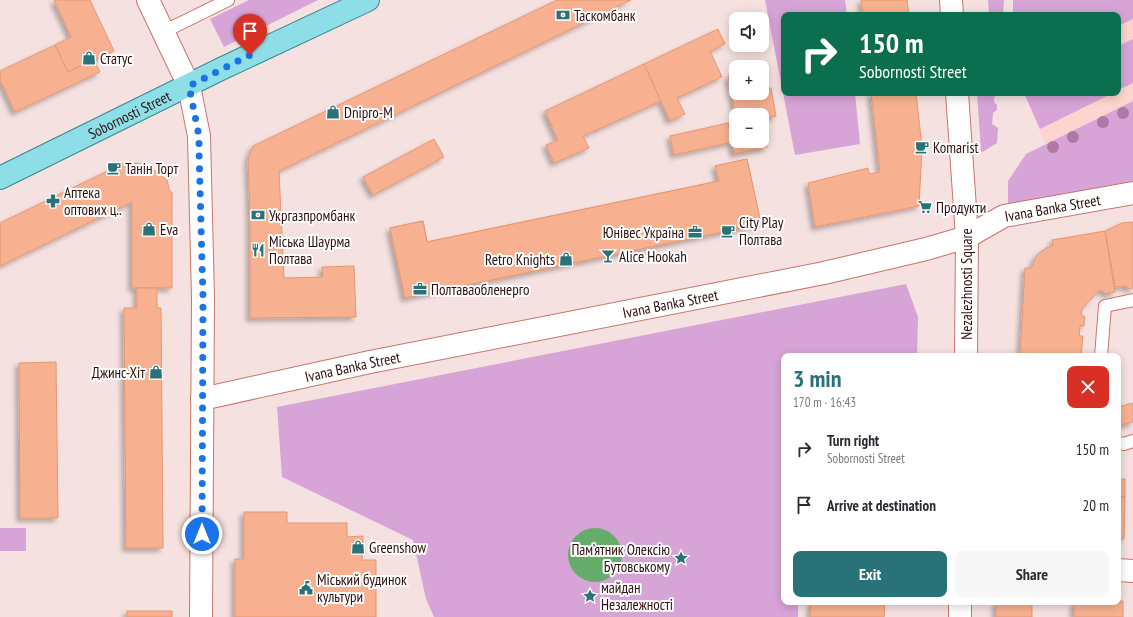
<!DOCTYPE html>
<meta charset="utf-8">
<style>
:root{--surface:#fff;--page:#f7f7f7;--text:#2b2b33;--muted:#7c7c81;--accent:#29727a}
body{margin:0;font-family:"PT Sans Narrow",sans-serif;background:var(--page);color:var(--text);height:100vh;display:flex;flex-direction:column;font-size:15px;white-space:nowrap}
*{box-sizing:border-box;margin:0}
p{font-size:13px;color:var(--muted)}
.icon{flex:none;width:22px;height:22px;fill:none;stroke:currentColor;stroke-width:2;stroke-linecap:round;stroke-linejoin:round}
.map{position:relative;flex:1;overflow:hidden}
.panel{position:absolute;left:781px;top:353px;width:340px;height:252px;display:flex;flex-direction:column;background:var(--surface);border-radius:8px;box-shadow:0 2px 10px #0003}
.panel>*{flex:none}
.guide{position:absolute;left:781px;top:12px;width:340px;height:84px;border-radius:8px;box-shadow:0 2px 10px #0003;background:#0b6e4f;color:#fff;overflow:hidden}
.tools{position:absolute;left:729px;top:12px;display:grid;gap:8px}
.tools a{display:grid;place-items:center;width:40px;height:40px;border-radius:8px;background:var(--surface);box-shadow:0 2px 10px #0003;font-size:20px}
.pin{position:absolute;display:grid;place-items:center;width:34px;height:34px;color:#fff;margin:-41px -17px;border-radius:50% 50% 50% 0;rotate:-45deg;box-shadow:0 0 4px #0007}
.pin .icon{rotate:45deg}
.me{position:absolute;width:44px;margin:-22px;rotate:0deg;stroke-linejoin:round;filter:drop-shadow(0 0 3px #0008)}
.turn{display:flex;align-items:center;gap:14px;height:84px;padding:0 12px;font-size:18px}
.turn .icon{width:52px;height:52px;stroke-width:2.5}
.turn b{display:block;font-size:28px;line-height:34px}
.round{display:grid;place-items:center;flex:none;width:42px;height:42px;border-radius:8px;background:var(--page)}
.overview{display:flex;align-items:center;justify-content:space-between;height:68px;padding:0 12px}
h1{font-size:24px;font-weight:700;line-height:30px;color:var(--accent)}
.cta{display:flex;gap:8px;margin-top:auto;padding:8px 12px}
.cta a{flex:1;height:46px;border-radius:8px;background:var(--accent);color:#fff;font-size:16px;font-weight:700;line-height:46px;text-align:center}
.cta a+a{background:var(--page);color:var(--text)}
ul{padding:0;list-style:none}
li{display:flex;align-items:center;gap:12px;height:56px;padding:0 12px}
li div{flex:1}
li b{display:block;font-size:15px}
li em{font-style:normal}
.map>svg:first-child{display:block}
.built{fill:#fdd4cf}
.green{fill:#d7a4d7}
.water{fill:#65ac6b}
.building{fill:#f8b190;stroke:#e69771;filter:url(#shadow)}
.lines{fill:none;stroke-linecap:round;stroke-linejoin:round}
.lane-casing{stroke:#c9746c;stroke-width:14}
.street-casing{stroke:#c9746c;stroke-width:24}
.secondary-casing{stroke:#c9746c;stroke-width:24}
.primary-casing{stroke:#3c8790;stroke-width:24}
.lane{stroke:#fff;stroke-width:12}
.street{stroke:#fff;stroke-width:22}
.secondary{stroke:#fff;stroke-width:22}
.primary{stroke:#8edee7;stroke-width:22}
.tree{fill:#ae7aa5}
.route{stroke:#1a73e8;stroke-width:7;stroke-dasharray:0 12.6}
.labels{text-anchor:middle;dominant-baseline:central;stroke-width:4;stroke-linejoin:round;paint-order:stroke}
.poi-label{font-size:15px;fill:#2e0e0c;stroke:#fff;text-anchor:start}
.street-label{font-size:15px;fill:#2e0e0c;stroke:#fff}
</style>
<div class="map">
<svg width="1133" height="617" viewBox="0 0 1133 617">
<defs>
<filter id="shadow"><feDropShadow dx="-3.5" dy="3.5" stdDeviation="2" flood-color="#0004"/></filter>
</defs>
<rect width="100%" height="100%" fill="#f5e1df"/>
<!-- built -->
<path class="built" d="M1013,0H1133V181L1066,194L1024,93H1118V15H1013Z"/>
<!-- green -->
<g class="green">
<path d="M249,0H318L224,47L210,19Z"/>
<path d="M765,0H845L847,15H784V93H855L860,144L795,155Z"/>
<path d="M988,0H1004L1003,15H989Z"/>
<path d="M1013,0H1133V19L1118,26V15H1013Z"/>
<path d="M1133,39V83L1118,90V46Z"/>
<path d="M977,93H995L994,102L997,105V110L993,113L992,124L998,128L997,143L984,151L981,152Z"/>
<path d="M1024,93H1113L1040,129Z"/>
<path d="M1133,101V181L1008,206V181L1026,154Z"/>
<path d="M906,284L918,317L917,356H784V602H798V617H434L426,599L413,540L282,477L277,407Z"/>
<rect x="0" y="528" width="26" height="23"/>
</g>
<!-- water -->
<circle class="water" cx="595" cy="555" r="27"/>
<!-- building -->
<g class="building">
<path d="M54,0H90L114,51L68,72L55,45L71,37Z"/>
<path d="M557,0H631L279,171L284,278L323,277L322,267L354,266L356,317L250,318V214L248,159L253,146Z"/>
<path d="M861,0H907L909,15H863Z"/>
<path d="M718,29L725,44L710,51L722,77L677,98L685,114L670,121L644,64Z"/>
<path d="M55,45L68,72L94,60L100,72L15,112L0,80V71Z"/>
<path d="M644,64L661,101L583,136L589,148L554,163L546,145L558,140L545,111Z"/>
<path d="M736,75V93H762V89L771,88L776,116L762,119V115H736L728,76Z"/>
<path d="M871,93H916L922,147L919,206L815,227L808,183L868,168L869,174L880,172Z"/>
<path d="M762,121L767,147L734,154L728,123L736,122V141H762Z"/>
<path d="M728,123L732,142L674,155L670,136Z"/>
<path d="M434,139L444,157L373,195L363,177Z"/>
<path d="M747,159L761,224L405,298L390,228L423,221L427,242L719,181L715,166Z"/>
<path d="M747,159L761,224L405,298L390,228L423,221L427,242L719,181L715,166Z"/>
<path d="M124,163V166L136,163L147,165L167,180L170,192H172V288H132V202L0,266V223Z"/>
<path d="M1133,222V288L1127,289V286L1115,287L1105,231L1122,223Z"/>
<path d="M1105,231L1115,292L1105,294L1102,290L1098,291L1082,309L1081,314L1085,317L1084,326H1080L1079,336H1083L1081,356H1020L1025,268H1031L1037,255L1046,248L1053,246L1052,240Z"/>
<path d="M137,288H157V308H161L163,548H126L124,308H137Z"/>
<path d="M56,362L58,518H20L19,363Z"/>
<path d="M1133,403V422L1118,426V407Z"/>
<rect x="1118" y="479" width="7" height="18"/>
<path d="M1118,497H1125L1124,539H1118Z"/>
<path d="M244,512H287V523H347V537L363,536L362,560H376V617H235V559H244Z"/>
<path d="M1118,601H1123V617H1074V602Z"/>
<path d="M811,602H885L884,617H810Z"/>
<rect x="996" y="602" width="36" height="15"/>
<rect x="127" y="611" width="45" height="6"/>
</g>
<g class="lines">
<!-- lane casing -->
<g class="lane-casing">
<g id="lane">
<path d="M163,32L228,0"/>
<path d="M1101,356L1105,306L1133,300"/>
<path d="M1118,443L1124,444L1133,441"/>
</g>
</g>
<!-- street casing -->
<g class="street-casing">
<g id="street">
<path d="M148,0L189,86"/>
<path id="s1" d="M202,399L370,362L824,273L926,249L967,237L1004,216L1133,193"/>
<path d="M1118,570L1133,571"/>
</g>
</g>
<!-- secondary casing -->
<g class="secondary-casing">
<g id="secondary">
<path d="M951,0L952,15"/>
<path d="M189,86L199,136L203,298L201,617"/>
<path d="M957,93L967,237L966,356"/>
<path d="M960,617V602"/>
</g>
</g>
<!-- primary casing -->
<g class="primary-casing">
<g id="primary">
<path id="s2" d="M0,178L223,68L368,0"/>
</g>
</g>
<!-- lane -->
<use href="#lane" class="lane"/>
<!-- street -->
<use href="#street" class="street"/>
<!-- secondary -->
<use href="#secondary" class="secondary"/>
<!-- primary -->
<use href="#primary" class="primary"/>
</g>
<!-- trees -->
<g class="tree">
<circle cx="1123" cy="113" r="6"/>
<circle cx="1103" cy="122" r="6"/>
<circle cx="1073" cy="137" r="6"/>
<circle cx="1053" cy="147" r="6"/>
</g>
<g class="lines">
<!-- route -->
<path class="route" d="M202,534L203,298L199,151V136L189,86L250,55"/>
</g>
<!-- icons -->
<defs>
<g id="bank-bare" transform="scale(1.08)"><path d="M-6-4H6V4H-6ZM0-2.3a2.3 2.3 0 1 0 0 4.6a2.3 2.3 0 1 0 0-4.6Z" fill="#29727a" stroke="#fff" stroke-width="2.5" paint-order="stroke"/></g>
<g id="shop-bare" transform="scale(1.08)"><path d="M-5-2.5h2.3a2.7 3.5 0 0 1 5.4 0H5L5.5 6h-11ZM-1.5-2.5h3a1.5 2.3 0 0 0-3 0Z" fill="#29727a" stroke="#fff" stroke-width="2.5" paint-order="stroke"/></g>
<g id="cafe-bare" transform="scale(1.08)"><path d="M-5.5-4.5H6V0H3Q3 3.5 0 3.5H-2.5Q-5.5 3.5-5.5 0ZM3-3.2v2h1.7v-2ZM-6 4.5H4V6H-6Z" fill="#29727a" stroke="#fff" stroke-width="2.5" paint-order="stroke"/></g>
<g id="pharmacy-bare" transform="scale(1.08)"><path d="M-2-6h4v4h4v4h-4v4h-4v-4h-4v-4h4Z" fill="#29727a" stroke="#fff" stroke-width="2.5" paint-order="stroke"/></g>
<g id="supermarket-bare" transform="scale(1.08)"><path d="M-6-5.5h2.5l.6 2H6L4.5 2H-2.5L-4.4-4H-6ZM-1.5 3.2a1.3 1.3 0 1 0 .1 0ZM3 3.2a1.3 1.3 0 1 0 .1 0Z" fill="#29727a" stroke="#fff" stroke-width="2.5" paint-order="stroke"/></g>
<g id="office-bare" transform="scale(1.08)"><path d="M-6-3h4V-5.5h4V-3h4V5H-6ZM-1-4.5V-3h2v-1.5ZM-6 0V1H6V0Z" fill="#29727a" stroke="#fff" stroke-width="2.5" paint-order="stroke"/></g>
<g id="restaurant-bare" transform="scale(1.08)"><path d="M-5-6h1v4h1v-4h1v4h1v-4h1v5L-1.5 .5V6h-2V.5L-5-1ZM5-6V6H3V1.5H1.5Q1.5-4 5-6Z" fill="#29727a" stroke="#fff" stroke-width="2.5" paint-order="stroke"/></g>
<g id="bar-bare" transform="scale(1.08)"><path d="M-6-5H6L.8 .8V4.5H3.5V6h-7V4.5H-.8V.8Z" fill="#29727a" stroke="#fff" stroke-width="2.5" paint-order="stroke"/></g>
<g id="sight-bare" transform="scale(1.08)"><path d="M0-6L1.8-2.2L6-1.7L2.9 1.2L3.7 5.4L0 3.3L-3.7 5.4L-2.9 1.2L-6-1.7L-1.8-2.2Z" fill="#29727a" stroke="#fff" stroke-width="2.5" paint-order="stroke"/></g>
<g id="civic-bare" transform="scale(1.08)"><path d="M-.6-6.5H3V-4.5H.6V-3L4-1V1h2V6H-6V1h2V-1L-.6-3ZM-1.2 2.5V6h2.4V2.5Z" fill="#29727a" stroke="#fff" stroke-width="2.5" paint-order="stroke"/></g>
</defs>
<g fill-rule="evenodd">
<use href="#bank-bare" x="563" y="15"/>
<use href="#shop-bare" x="89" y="58"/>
<use href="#shop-bare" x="333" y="112"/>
<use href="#cafe-bare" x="922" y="147"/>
<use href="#cafe-bare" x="114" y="168"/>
<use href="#pharmacy-bare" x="53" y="201"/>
<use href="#supermarket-bare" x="925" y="207"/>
<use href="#bank-bare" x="258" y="215"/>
<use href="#shop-bare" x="149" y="229"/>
<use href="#cafe-bare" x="728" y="231"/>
<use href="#office-bare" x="695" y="232"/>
<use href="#restaurant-bare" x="258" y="250"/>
<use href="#bar-bare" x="608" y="256"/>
<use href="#shop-bare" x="566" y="259"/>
<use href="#office-bare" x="420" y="289"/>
<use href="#shop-bare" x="156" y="372"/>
<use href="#shop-bare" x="358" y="547"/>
<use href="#sight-bare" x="681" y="558"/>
<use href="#civic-bare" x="306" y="588"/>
<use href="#sight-bare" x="590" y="596"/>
</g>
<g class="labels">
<!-- poi labels -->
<g class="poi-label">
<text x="574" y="15">Таскомбанк</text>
<text x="100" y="58">Статус</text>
<text x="344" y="112">Dnipro-M</text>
<text x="933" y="147">Komarist</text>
<text x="125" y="168">Танін Торт</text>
<text x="64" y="192">Аптека<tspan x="64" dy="17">оптових ц..</tspan></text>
<text x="936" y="207">Продукти</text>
<text x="269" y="215">Укргазпромбанк</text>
<text x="739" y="222">City Play<tspan x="739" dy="17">Полтава</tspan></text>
<text x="160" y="229">Eva</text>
<text x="684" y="232" text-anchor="end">Юнівес Україна</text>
<text x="269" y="241">Міська Шаурма<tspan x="269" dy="17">Полтава</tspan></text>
<text x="619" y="256">Alice Hookah</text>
<text x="555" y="259" text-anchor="end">Retro Knights</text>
<text x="431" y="289">Полтаваобленерго</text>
<text x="145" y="372" text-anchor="end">Джинс-Хіт</text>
<text x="369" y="547">Greenshow</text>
<text x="670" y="549" text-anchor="end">Пам’ятник Олексію<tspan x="670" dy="17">Бутовському</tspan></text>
<text x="317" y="579">Міський будинок<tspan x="317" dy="17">культури</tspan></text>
<text x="601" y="587">майдан<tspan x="601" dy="17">Незалежності</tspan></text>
</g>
<!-- street labels -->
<g class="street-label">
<text stroke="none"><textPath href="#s2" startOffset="144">Sobornosti Street</textPath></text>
<text stroke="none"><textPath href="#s1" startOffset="874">Ivana Banka Street</textPath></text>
<text transform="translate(966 284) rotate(-90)">Nezalezhnosti Square</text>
<text stroke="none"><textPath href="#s1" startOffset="478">Ivana Banka Street</textPath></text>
<text stroke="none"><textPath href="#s1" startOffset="154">Ivana Banka Street</textPath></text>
</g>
</g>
</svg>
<div class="tools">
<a><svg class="icon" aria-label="sound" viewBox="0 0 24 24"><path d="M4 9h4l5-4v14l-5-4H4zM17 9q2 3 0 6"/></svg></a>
<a>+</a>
<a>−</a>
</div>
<div class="pin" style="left:250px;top:55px;background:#d93025"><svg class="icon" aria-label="arrive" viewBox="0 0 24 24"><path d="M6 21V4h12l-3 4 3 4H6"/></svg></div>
<svg class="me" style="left:202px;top:534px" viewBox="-20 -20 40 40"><circle r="17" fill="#1a73e8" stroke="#fff" stroke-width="3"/><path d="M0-11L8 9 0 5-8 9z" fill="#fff"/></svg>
<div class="guide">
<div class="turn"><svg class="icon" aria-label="right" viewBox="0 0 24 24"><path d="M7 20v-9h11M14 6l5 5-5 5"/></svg><div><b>150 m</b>Sobornosti Street</div></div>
</div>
<section class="panel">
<div class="overview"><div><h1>3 min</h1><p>170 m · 16:43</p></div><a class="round" style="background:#d93025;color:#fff"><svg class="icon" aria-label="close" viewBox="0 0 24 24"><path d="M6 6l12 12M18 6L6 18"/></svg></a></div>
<ul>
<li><svg class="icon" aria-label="right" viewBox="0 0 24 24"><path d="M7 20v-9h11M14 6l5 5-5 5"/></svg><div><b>Turn right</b><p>Sobornosti Street</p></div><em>150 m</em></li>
<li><svg class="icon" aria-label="arrive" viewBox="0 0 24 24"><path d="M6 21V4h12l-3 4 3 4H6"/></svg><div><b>Arrive at destination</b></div><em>20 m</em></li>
</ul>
<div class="cta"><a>Exit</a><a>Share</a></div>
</section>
</div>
